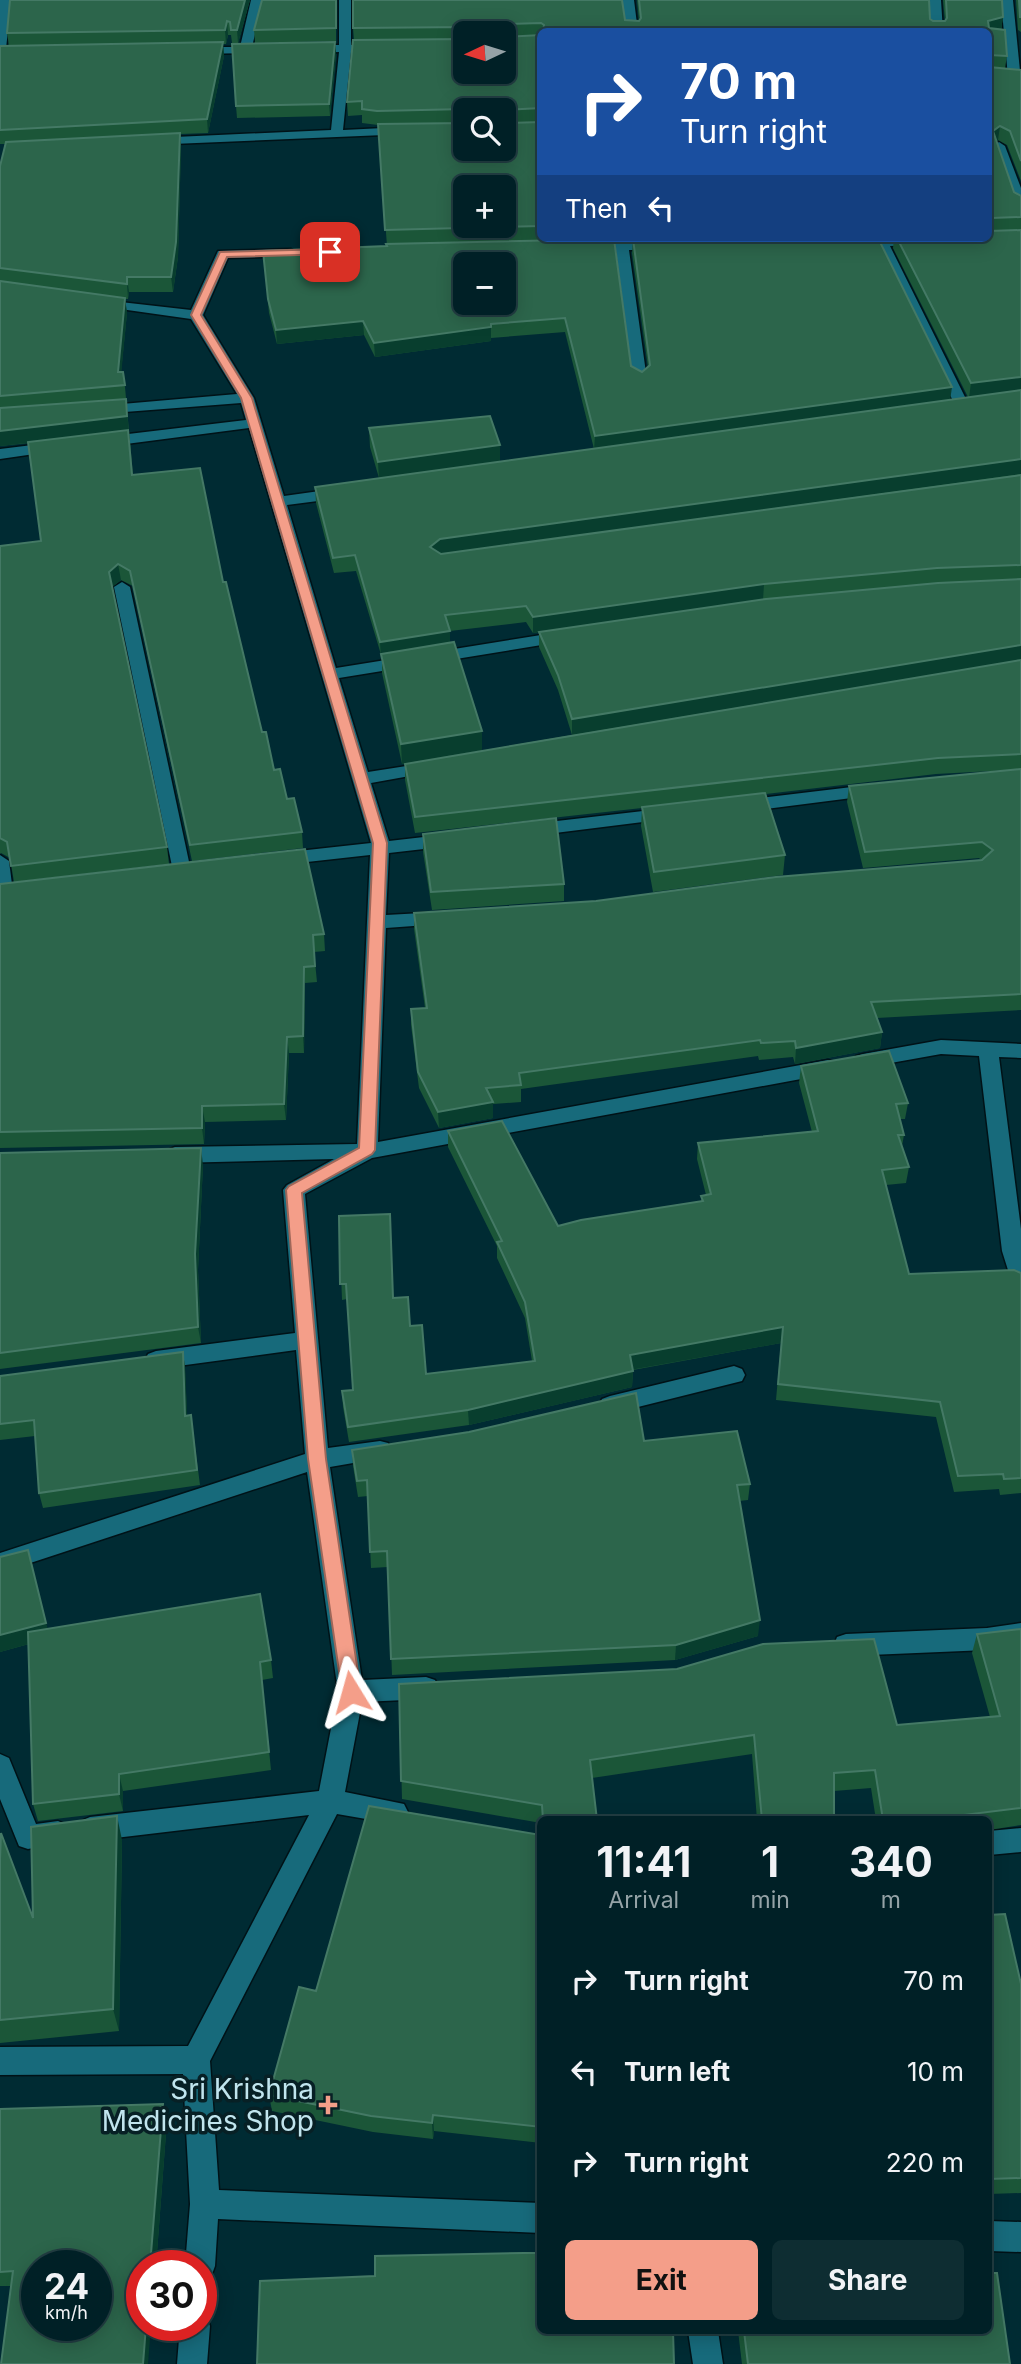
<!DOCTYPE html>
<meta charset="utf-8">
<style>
:root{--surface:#002026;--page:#0e2d32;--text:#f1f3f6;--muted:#95a3a7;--line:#223e43;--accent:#f49e89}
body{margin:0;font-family:Inter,sans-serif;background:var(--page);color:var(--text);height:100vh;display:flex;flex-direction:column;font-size:26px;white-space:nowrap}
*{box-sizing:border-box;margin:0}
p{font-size:23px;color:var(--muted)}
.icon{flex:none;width:38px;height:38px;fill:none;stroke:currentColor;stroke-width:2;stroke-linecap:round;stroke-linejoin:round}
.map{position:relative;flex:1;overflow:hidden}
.details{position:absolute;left:537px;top:1816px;width:455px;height:518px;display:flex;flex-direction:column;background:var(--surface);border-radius:10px;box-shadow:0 4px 18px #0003,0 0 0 2px var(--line)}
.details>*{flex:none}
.hud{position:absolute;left:537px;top:28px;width:455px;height:214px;border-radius:10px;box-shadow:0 4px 18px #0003,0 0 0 2px var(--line);background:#1a4fa0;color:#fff;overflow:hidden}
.needle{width:46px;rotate:266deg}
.controls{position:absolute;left:453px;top:21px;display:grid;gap:14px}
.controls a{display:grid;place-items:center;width:63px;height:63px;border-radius:10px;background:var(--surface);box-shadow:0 4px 18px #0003,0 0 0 2px var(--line);font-size:35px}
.speed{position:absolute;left:21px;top:2250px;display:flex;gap:14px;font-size:35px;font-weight:700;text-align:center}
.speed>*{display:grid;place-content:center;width:91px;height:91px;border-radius:50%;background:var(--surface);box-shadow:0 4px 18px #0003,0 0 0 2px var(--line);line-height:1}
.speed small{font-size:18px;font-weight:400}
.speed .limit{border:10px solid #d22;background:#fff;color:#111}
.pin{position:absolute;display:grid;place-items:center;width:60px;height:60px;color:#fff;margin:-30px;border-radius:14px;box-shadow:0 4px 10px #0006}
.me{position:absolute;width:77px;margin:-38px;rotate:352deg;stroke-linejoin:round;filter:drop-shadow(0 0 5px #0008)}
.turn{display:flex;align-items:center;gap:24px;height:147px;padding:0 28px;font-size:32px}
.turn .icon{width:91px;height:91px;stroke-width:2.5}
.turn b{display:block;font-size:49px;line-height:60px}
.then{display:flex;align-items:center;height:66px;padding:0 28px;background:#0003;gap:14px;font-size:26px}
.eta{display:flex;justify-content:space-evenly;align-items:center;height:119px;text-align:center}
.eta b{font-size:42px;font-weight:700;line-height:49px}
.button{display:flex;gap:14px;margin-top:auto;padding:14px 28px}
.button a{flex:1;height:80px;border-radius:10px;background:var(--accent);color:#111;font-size:28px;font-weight:700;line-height:80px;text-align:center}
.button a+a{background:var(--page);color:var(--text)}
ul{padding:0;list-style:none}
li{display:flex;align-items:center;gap:21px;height:91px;padding:0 28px}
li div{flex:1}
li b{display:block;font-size:26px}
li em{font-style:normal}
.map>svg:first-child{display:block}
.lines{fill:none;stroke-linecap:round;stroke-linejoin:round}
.street-casing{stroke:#001217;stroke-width:3}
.street{fill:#176a7b;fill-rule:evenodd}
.wall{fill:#1b5638;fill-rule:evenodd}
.shaded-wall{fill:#083e2e}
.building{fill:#2c654b;stroke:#447965;stroke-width:2;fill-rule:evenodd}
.route{fill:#f49e89;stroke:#9f6759;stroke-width:2}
.poi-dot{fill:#f49e89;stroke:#072025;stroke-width:2.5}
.labels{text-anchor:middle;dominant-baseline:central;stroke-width:7;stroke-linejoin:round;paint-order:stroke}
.near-poi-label{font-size:28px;fill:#c1e5ee;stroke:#072025;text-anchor:end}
</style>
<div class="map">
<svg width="1021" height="2364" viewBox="0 0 1021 2364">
<rect width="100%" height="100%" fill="#002b33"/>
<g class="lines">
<!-- street casing -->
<g class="street-casing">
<g id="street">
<path d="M0,0H11L6,49L26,50V56L0,57Z"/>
<path d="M251,0H263L252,47H264V53L190,54L188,51L194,47H240Z"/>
<path d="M339,0H351V45L379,44L385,48L379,52H351L343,130L404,127L408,128V134L149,145L147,142L153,138L331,130L339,52L310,53L304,49L310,45H339Z"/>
<path d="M622,0H634L638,32H626Z"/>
<path d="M929,0H941L943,32H931Z"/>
<path d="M1001,0H1013L1021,81L1008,77Z"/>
<path d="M999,142L1005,146L1021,188V209L1014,205L993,146Z"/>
<path d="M614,238H628V242H658L665,246L658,250H629L647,380L640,384L633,380L616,251H589L582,247L589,243H615Z"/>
<path d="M881,238H925L928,241L921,245L890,246L969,405L967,408L962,409L955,405L876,246L852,247L845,243L852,239Z"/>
<path d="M291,249L298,253L296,256L228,258L203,315L254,398L284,496L341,488L349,493L341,498L287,505L336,668L566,631L574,636L566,641L339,678L368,772L432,762L441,767L432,772L371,783L389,841L450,834L459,840L450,846L389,853L386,915L441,912L448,914L450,918L448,922L441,924L386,928L378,1142L828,1060L835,1062L838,1067L835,1072L828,1074L372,1158L305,1194L328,1448L380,1441L388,1443L392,1450L388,1457L330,1467L362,1680L426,1677L435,1680L439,1688L435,1696L426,1699L362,1702L345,1792L404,1804L408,1812L404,1820L395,1824L337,1814L210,2061L219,2190L541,2203V2233L218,2219L215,2266L211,2277L201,2280V2266H185L190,2204L183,2074L0,2075V2047L188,2046L309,1815L90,1841L81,1837L77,1829L81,1821L90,1817L319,1791L338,1692L307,1472L0,1573V1553L305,1454L296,1350L156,1369L148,1366L145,1360L148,1354L156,1351L295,1333L283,1190L287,1185L334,1159L175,1163L168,1160L165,1155L168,1150L175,1147L357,1144L370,855L280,865L271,859L280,853L371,843L249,428L103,447L95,442L103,437L246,420L241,403L99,414L92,410L99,406L237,394L191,319L99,306L92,302L94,299L191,310L218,251Z"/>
<path d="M57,442L65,447L62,450L0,459V449Z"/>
<path d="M122,582L130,587L191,871L182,877L173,871L114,587Z"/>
<path d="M877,784L883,786L886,790L883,794L743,812L734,806L743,800Z"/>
<path d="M669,808L678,814L675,818L531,836L522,830L531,824Z"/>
<path d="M0,855L9,861L13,892L11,896L0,897Z"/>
<path d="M941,1040L1021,1044V1058L999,1057L1021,1229V1288L1013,1286L1002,1251L979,1056L941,1054L863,1068L856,1066L853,1061L856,1056L863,1054Z"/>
<path d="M734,1366L742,1369L745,1375L742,1381L610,1414L602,1411L599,1405L602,1399L610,1396Z"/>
<path d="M1021,1623V1645L987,1650L846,1656L837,1653L834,1645L837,1637L846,1634L987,1628Z"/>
<path d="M0,1754L9,1758L36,1824L58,1821L67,1825L71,1833L67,1841L28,1849L19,1846L0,1799Z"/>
<path d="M1021,1828V1852L989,1855V1831Z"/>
<path d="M989,2221L1021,2222V2252L989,2251Z"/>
<path d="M201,2313L206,2315L210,2326L207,2364H177L180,2326H201Z"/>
<path d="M688,2331H718L723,2364H693Z"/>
</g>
</g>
<!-- street -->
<use href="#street" class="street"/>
</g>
<!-- wall -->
<g class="wall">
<path d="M250,0L238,43H232L231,35H228L226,44H223L224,56L208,133L180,134L181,147L178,257L173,292H129L128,299H125L127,313L121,372L125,387L133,475L223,582L262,732L274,770L302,832L303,848L192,861L133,586L121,580L112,587L167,847L169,864L14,882L10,858L1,853L0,854V546L41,541L29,443L0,446V166L5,144H0V46H9L7,33Z"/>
<path d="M336,0V41L255,43L254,30Z"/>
<path d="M637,0H929L930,19L933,21H945L943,0H1002L1003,17L1001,30L1007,56L1005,68L1021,70V181L1007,145L998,140L996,141L1014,192L1021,196V1010L877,1018L882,1032L880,1048L795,1064L793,1057L759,1060L758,1056L521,1089V1102L493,1104V1118L439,1128L419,1088L411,1025V1009L425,1008L414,929V913L596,901L981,860L979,858L863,868L847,802L849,786L1011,770L936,774L766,794L785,855L783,875L653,892L641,826L642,808L415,833L405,780V764L572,735L558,690L539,647V632L533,633L526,622L450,631V643L482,731V750L402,764L382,673V658L356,571L334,573L316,503L315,487L379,478L370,447L369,428L500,445V462L594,449L565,332L491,338V341L375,357L364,335L277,344L269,313L263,251L387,246L378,125L362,123V115L348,116L347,102L354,40L353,28L625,20L639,21ZM541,32H989V238H894L893,248L968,397L950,400L878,238H630L633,239L632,253L648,367L642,372L631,366L612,238H541ZM466,33H504V72H466ZM466,110H504V149H466Z"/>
<path d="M1016,0H1021V32L1018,30Z"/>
<path d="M335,42L336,54L330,116L237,118L236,106Z"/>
<path d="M423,834L564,884V901L432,910L423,852Z"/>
<path d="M0,884L324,934L325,951L314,952L317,982L305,983L304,1053H289L286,1120L205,1122L204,1144L0,1148Z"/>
<path d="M801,1066L908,1103L905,1119H900L904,1135L902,1146L909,1167L906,1183L886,1185L909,1274L1021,1273V1493L1000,1495L999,1489L954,1492L936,1417L776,1400L781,1343L633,1370L632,1387L469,1425L349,1442L343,1407L342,1391L353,1390L347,1299L342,1300L339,1216L410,1326L426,1374L532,1361L525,1318L497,1258V1246L448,1147V1131L558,1226L701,1201V1196L706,1195L697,1159L698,1143L812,1132L799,1083Z"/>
<path d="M0,1153L203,1165L198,1270L201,1343L0,1369Z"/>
<path d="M183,1352L185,1368L187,1416L191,1415L200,1485L43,1508L39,1493L35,1436L0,1440V1376Z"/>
<path d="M644,1441L750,1484L748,1500L739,1501L758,1636L675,1660L392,1675L388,1567L371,1568L368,1496L358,1497L353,1466L352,1450Z"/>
<path d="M28,1550L47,1629L271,1660L273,1678L262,1680L271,1770L123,1791V1811L38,1821L33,1804L29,1644L0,1652V1557Z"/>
<path d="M1021,1629V1825L989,1830V1820H876L871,1788L834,1791V1820H757L752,1754L592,1778L597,1820H541V1823L402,1799L399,1684L897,1725L990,1717L972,1653L977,1634Z"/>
<path d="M541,1835V2143L434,2131L433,2139L373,2132L272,2111L269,2095L316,1991Z"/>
<path d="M122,1840L119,2031L0,2043V1859L33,1918Z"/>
<path d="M989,1915L1021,1984V2193L989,2194Z"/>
<path d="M163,2104L167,2120L156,2266H142L11,2286H0V2109Z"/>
<path d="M738,2331H989L1010,2364H742Z"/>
</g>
<!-- shaded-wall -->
<g class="shaded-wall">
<path d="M245,0H250L238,43L237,30Z"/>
<path d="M1003,17L1001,31L989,33L988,21Z"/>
<path d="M227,21L228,35L226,44L225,30Z"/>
<path d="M223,42L224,56L208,133L207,119Z"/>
<path d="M335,42L336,54L330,116L329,104Z"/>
<path d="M1000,126L998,140L990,145L993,131Z"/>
<path d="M180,133L181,147L178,257L173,292L171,277Z"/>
<path d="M127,277L129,292L128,299L127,284Z"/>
<path d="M125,298L127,313L120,387L118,372Z"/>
<path d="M363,321L364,335L277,344L276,330Z"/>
<path d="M491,324V341L375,357L374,343Z"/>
<path d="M1021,377V391L969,398L971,383Z"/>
<path d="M952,387L950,401L594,450L595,436Z"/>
<path d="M126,399L134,491L128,431L0,446V431Z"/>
<path d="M500,445V463L379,480L378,462Z"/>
<path d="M1021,459V474L441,554L430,547L440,539Z"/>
<path d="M118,564L121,580L111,588L109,572Z"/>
<path d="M764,584L763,600L533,633V617Z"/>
<path d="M450,631V646L381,654V658L380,642Z"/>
<path d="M1021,645V660L572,735V719Z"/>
<path d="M482,731V750L402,764L401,744Z"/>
<path d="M304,967L305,983L304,1053L303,1036Z"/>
<path d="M882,1032L880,1048L795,1064L796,1048Z"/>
<path d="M287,1037L289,1053L286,1120L284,1104Z"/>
<path d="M493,1102V1118L439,1128L438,1112Z"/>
<path d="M202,1106L205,1122L204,1144L202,1128Z"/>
<path d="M201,1148L203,1165L198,1270L201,1343L198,1327L195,1254Z"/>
<path d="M783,1327L781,1343L630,1370V1355Z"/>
<path d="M183,1352L185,1368L188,1432L185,1416Z"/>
<path d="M633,1371L632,1387L469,1425L468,1410Z"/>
<path d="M28,1550L50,1638L0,1652V1635Z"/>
<path d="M760,1620L758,1636L675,1660L676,1645Z"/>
<path d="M119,1774L123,1791V1811L119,1794Z"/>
<path d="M117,1816L122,1840L119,2031L113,2009Z"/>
<path d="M163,2104L167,2120L156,2266H150Z"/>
<path d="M433,2115L434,2131L433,2139L432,2123Z"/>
<path d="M146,2326H151L148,2364H143Z"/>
</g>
<!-- building -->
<g class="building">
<path d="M10,0H245L237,30H231L230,22L227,21L225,30L7,33Z"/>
<path d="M262,0H336V28L254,30Z"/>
<path d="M353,0H622L625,20L639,21L641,18L639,0H929L930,19L933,21H945L947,18L946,0H1002L1003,17L988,21L989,28L1005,30L1007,56L989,55V67L1021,70V161L1010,131L1000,126L993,131L1014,192L1021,196V217L991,218L989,221V32H543L544,25L541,23L504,24L501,26L503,33H468V27L353,28Z"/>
<path d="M1019,0H1021V17H1020Z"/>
<path d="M541,35V108L502,110L466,109L377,111L362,109V101L347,102L353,40L466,39V72H504V37Z"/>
<path d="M223,42L207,119L0,130V46Z"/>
<path d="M335,42L329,104L236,106L232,44Z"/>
<path d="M541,122V226L385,230L378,124L466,123V149H504V123ZM466,187H504V226H466Z"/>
<path d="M180,133L176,242L171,277H127V284L0,268V166L6,142Z"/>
<path d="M1021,230V377L971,383L897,238H989V231Z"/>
<path d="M674,238H878L952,387L595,436L565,318L491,324V327L374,343L363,321L276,330L268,299L263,251L387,246L386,244L614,239L631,366L642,372L650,365L633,239ZM466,264H504V303H466Z"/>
<path d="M0,281L125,298L118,372H123L125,385L0,396Z"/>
<path d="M1021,390V459L440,539L430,547L441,554L1021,475V565L937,568L764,584L533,617L526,606L445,615L450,631L380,642L355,555L333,558L315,487Z"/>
<path d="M126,399L127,416L0,431V408Z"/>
<path d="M490,416L500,445L378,462L369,428Z"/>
<path d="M128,430L132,475L200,468L223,582H226L262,732H266L274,770L280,769L287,799L294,798L302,832L190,845L130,571L118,564L109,572L167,847L11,866L7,842L0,838V546L41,541L28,442Z"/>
<path d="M1021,579V645L572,719L558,675L539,632L766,599L938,583Z"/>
<path d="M454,642L482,731L401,744L381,654Z"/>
<path d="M1021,660V754L938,758L415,817L405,764Z"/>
<path d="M1021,769V994L871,1002L882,1032L796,1048L795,1041L761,1043L760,1040L519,1073L521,1085L486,1088L493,1102L438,1112L418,1072L411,1009L427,1008L414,913L596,901L776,877L982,860L993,850L982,842L865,852L849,786Z"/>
<path d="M765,793L785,855L654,872L642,807Z"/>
<path d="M556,818L564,884L431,892L423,834Z"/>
<path d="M305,849L324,934L313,935L315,966L304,967L303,1036L287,1037L284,1104L202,1106V1128L0,1132V884Z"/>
<path d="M889,1051L908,1103L896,1104L904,1135H898L909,1167L882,1170L909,1274L1014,1270L1021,1273V1478L1004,1479L1003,1474L958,1476L940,1402L778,1384L783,1327L630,1355L633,1371L468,1410L348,1427L342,1391L353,1390L346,1284H340L339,1216L390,1214L393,1298L408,1297L410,1326L422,1325L426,1374L535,1361L525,1302L497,1242L502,1241L448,1131L502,1121L558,1226L581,1220L703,1201L701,1196L711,1194L698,1143L818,1131L801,1066Z"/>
<path d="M201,1148L195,1254L198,1327L0,1353V1153Z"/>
<path d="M183,1352L185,1416L191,1415L197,1470L39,1493L34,1420L0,1424V1376Z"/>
<path d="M636,1393L644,1441L737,1431L750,1484L737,1485L760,1620L676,1645L391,1659L387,1551L370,1552L367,1480L357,1481L352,1450L469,1432Z"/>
<path d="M28,1550L46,1623L0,1635V1557Z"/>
<path d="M260,1594L271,1660L260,1662L269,1752L119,1774V1794L33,1804L28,1632Z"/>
<path d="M1021,1629V1808L963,1815L964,1820H883L875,1770L834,1773V1820H762L754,1735L590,1760L597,1820H543L542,1805L401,1781L399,1684L677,1669L763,1644L874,1639L897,1725L1000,1716L977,1634Z"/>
<path d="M369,1806L541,1835V2127L433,2115L432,2123L371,2116L269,2095L299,1987L316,1991Z"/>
<path d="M117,1816L113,2009L0,2020V1859L1,1833L33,1918L31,1827Z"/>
<path d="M1005,1914L1021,1984V2178L989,2179V1915Z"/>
<path d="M163,2104L150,2266H142V2326H146L143,2364H1L13,2271L0,2272V2109ZM37,2266H96V2326H37Z"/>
<path d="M524,2253H541V2331H673L674,2364H257L260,2281L375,2276V2256Z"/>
<path d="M989,2273H997L1010,2364H748L744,2331H989Z"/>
</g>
<!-- route -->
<path class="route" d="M330,249L333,250V254L227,257L201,315L252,398L387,843L375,1150L372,1154L302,1193L326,1459L361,1692L358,1698L351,1700L344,1698L342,1692L308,1459L286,1190L289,1186L359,1148L373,843L241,398L191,315L220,252Z"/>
<!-- markers -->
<path class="poi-dot" d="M324.5 2094.5h7v7h7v7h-7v7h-7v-7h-7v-7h7z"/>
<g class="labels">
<!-- near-poi labels -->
<g class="near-poi-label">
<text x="314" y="2089">Sri Krishna<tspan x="314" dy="32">Medicines Shop</tspan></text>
</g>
</g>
</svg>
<div class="controls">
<a><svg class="needle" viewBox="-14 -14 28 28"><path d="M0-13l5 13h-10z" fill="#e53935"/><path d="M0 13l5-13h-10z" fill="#95a3a7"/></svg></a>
<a><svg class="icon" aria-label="search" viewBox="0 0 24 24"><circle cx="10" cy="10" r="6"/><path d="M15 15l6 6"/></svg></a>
<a>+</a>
<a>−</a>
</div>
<div class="speed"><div>24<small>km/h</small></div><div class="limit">30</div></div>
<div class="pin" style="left:330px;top:252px;background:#d93025"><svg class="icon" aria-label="arrive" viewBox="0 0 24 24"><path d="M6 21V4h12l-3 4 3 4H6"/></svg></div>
<svg class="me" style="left:351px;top:1692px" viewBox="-20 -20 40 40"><path d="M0-17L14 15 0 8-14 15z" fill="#f49e89" stroke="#fff" stroke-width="4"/></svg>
<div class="hud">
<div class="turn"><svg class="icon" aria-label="right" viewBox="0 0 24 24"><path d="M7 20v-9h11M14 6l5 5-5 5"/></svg><div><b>70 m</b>Turn right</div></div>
<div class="then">Then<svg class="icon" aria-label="left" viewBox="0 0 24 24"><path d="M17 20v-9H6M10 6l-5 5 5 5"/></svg></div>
</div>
<section class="details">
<div class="eta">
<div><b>11:41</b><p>Arrival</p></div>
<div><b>1</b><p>min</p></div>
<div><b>340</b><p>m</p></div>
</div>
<ul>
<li><svg class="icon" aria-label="right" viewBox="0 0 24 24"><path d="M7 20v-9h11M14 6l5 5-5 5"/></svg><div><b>Turn right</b></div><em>70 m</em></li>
<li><svg class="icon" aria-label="left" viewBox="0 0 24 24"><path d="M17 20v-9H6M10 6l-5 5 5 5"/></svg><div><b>Turn left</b></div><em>10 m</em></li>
<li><svg class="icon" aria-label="right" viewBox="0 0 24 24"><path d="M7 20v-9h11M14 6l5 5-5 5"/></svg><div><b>Turn right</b></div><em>220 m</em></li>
</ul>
<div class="button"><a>Exit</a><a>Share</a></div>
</section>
</div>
